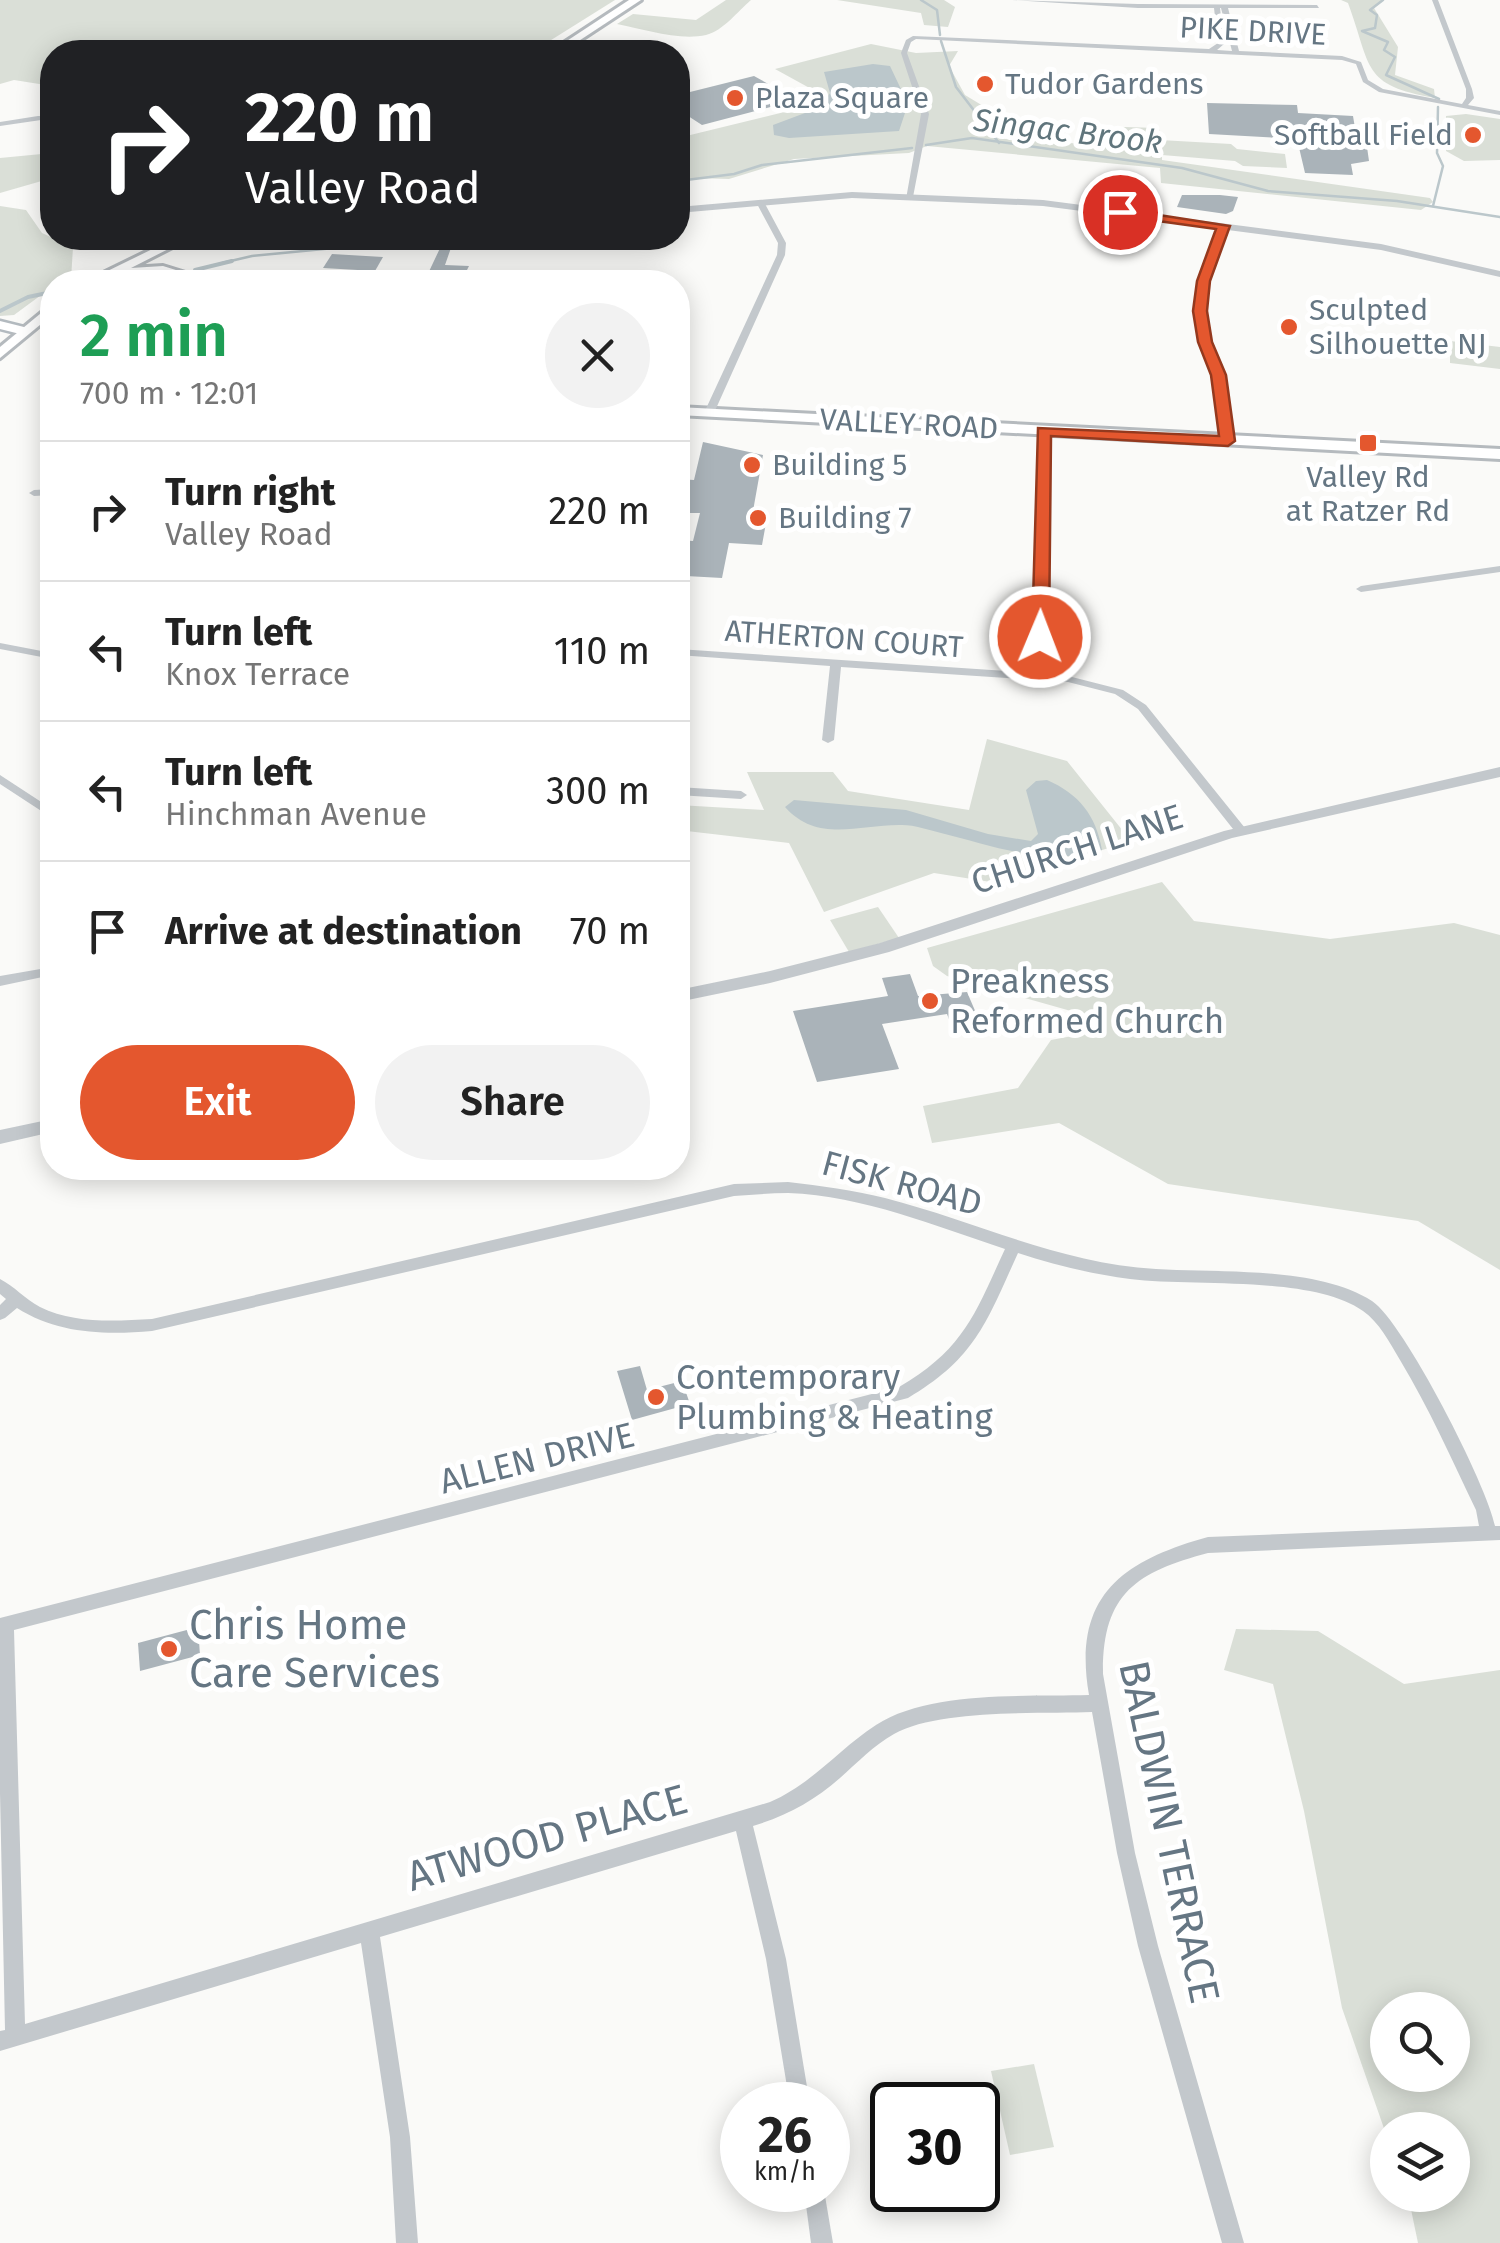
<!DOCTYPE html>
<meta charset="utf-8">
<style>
:root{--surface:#fff;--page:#f2f2f2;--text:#222;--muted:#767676;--line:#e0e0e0;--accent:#e4572e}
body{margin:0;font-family:"Fira Sans",sans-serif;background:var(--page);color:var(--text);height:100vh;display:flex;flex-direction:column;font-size:38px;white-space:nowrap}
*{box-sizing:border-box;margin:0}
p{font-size:32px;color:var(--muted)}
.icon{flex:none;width:55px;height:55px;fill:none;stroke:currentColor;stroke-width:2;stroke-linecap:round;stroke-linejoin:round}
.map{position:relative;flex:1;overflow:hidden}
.panel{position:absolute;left:40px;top:270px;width:650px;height:910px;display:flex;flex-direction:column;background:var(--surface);border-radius:40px;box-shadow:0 5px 25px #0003}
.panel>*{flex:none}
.top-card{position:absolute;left:40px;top:40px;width:650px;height:210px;border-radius:40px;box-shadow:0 5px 25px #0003;background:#202124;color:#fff;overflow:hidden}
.fabs{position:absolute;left:1370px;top:1992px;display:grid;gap:20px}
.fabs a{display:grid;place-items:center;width:100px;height:100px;border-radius:50%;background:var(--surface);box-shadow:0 5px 25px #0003;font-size:50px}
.speed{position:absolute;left:720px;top:2082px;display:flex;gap:20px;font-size:50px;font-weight:700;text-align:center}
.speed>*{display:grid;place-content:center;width:130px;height:130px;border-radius:50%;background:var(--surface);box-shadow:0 5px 25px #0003;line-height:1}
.speed small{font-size:25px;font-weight:400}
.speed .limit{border:5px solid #111;border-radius:15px;background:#fff;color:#111}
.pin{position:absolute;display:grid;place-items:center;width:85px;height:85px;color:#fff;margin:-42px;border:5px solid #fff;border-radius:50%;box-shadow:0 2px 10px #0007}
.me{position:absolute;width:110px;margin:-55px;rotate:1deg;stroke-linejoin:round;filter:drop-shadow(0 0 8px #0008)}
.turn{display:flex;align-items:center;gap:35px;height:210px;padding:0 40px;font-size:45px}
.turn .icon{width:130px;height:130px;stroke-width:2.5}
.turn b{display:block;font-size:70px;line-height:85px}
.round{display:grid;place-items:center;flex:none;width:105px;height:105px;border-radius:52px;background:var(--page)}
.summary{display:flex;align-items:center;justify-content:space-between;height:170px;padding:0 40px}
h1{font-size:60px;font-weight:600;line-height:75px;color:#1e9e55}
.button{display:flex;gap:20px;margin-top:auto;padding:20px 40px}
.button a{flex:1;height:115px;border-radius:60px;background:var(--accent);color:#fff;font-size:40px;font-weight:600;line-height:115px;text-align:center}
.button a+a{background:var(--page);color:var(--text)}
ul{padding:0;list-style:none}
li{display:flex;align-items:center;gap:30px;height:140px;padding:0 40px;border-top:2px solid var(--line)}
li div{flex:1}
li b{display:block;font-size:38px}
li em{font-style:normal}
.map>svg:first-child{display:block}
.green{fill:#dadfd7;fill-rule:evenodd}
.water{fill:#bbc7cb}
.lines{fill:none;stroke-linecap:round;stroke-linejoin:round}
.stream-far1{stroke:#bbc7cb;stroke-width:2.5}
.stream{stroke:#bbc7cb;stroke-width:4}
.building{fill:#aab3b9}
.secondary-casing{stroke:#b3babf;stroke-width:5}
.primary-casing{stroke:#b5babe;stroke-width:6}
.minor{fill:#c3c8cc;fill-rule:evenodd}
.tertiary{fill:#c3c8cc;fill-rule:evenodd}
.secondary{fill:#fff;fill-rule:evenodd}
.primary{fill:#fff;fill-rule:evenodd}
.route{fill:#e4572e;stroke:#94391e;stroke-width:2.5}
.poi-dot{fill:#e4572e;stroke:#fff;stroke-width:4}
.labels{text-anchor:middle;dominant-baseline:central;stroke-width:10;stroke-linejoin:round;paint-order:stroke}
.far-street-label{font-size:30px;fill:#657683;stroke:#fff}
.far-poi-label{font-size:30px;fill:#657683;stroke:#fff;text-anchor:start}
.far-water-label{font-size:32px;font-style:italic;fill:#60757c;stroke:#fff}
.street-label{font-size:35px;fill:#657683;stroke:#fff}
.poi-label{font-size:35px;fill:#657683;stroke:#fff;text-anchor:start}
.near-poi-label{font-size:42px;fill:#657683;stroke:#fff;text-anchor:start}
.near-street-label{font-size:42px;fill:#657683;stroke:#fff}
</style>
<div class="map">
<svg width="1500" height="2243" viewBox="0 0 1500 2243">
<rect width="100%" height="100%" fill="#fafaf8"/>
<!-- green -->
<g class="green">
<path d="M0,0H615L532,52H52V86L14,80L0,84Z"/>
<path d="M726,0H751C738,11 723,31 706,35C679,41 643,29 617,24L633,14L696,20Z"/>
<path d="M837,0H944L955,7L948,27L924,25L921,13Z"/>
<path d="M1341,0H1383L1374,8L1398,47L1395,75L1434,89L1435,98C1361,85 1372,68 1348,3Z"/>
<path d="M871,44L916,53L958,51L949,66L965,95L1003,118L1005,139L1085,144L1089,126L1159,128L1160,140L1231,144L1237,149L1285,154L1287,168L1243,166L1235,161L1162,155V160L1430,198L1433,202L1421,210L1161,183L1160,168L927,146L909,153L794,159L729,179L696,178L678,182V138L809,106L815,91L775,69Z"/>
<path d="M1466,114L1500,119V160L1464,161L1446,151V116Z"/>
<path d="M52,153V178L0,193V158Z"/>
<path d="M0,206L26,210L42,233L73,247L71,280L52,282V287L14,315L0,316Z"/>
<path d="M1450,341L1500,347V369L1450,363Z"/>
<path d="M987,739L1067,761L1131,841L997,883L934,873L824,912L789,843L678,830V805L764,810L747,772H833L848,791L969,810Z"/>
<path d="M1162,882L1194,921L1330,939L1454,923L1500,935V1270L1418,1221L1168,1184L1059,1123L932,1143L923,1106L1018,1088L1051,1040L1083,1034L1078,1013L947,976L933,966L927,948Z"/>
<path d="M878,907L899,938L849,952L830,920Z"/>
<path d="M1236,1629L1318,1631L1404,1684L1500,1670V2243H1418L1408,2195H1452V2130H1388L1387,2137L1342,2008L1304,1811L1273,1684L1224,1670ZM1388,2010H1452V2075H1388Z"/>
<path d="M1034,2064L1054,2147L1010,2155L991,2071Z"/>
</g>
<!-- water -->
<g class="water">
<path d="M873,64L890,66L908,104L899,131L789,138L774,135L773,125L821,107L830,93L824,72Z"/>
<path d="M1047,780C1079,794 1096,815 1102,850C1046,867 994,846 941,833C929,830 915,825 902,825C860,824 818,844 785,807L794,800L906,810L988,834L1031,841L1038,834L1026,790L1036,781Z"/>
</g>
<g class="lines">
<!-- stream-far1 -->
<g class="stream-far1">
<path d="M921,0L937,10L940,35"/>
<path d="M1383,0L1370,10L1377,15L1375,28L1362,31L1388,42L1384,50L1395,57L1386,75L1439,99"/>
<path d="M941,41L956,87L999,143"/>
<path d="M926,145L972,138L1182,168L1268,191L1397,201L1500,217"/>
<path d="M678,181L734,174L762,165L912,148"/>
<path d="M1433,206L1443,166L1437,153L1438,107"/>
<path d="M222,263L252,256L437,238"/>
</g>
<!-- stream -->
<g class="stream">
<path d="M195,270L232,261"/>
<path d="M134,282L170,276"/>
<path d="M0,311L28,297L52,292"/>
</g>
</g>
<!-- building -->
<g class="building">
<path d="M754,76L797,100L702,125L685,114L678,116V95Z"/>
<path d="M1207,103L1297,105L1298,113L1353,116L1357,140H1366L1369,161L1351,164L1353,175L1305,173L1297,139L1209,134Z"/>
<path d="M1182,195H1220L1238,197L1233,211L1226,214L1177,207Z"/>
<path d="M442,244L452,245L445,265L469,266L461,282H424Z"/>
<path d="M332,254L383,257L375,271L323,268Z"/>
<path d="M703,442L763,455L753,511L768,512L762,545L729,543L722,578L686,576L688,570L678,569V540L693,541L700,513H685L687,507L678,506V479L694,480Z"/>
<path d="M910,974L918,996L967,992L979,1020L951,1025L947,1014L882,1024L899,1069L817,1082L793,1011L888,996L882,978Z"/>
<path d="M640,1366L647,1390L682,1381L690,1404L632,1420L617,1371Z"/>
<path d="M198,1627L200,1655L140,1671L138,1643Z"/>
</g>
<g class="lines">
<!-- secondary casing -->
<g class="secondary-casing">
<path id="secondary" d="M0,321L28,328L30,331L24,335L0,329Z"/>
</g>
<!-- primary casing -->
<g class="primary-casing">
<g id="primary">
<path d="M629,0H641L562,52H550Z"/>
<path d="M175,238H190L131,268L163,266L192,275V281C180,281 171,275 159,274C133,273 109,283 85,282Z"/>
<path d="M52,304V315L0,358V347Z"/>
<path d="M678,407L1500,449V459L678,415Z"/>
</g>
</g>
<!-- minor -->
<g class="minor">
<path d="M1012,0L1138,4L1317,5L1319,8H1228L1239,51L1342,56L1361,62L1368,80L1383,89L1462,104L1466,98V89L1432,0H1438L1472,89L1474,98L1468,105L1500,111V115L1379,92L1363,82L1356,64L1342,60L916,39L911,42L907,53L929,114L913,197L906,199L921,114L901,53L906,40L913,36L1209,49L1218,43L1214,8H1138ZM1220,8H1221L1232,51L1217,50L1224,44Z"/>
<path d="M38,116H41V120L0,126V122Z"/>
<path d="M760,200L764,202L786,243L785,255L714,413L709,416L704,413L777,255L778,243L756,202Z"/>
<path d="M1223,224L1227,226L1207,281L1204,311L1209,341L1222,375L1232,441L1227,444L1222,441L1214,375L1201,341L1196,311L1199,281L1219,226Z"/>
<path d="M1043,428L1048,431L1045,674L1068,676L1123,690L1146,705L1245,828L1247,831L1245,834H1237L1138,709L1115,694L1068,682L841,667L834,740L828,743L822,740L830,666L678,655V649L1035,673L1038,431Z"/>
<path d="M52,489V495L34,496L29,493L34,490Z"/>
<path d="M1500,566V572L1361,592L1356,589L1361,586Z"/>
<path d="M0,643L52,653V659L0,649Z"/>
<path d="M0,775L52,809V818L0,784Z"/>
<path d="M678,787L741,791L747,795L741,799L678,795Z"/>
<path d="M52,967V975L0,986V976Z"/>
<path d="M788,1182C821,1186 853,1190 885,1198C978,1222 1058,1263 1156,1269C1220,1273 1316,1266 1372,1301C1404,1322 1488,1487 1495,1526H1500V1540L1208,1553C1136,1572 1102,1594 1103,1674L1135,1853L1158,1946L1244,2243H1222L1138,1946L1117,1853L1092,1712C1039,1714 938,1709 894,1734C874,1745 857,1763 840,1778C814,1801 786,1816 753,1826L786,1959L810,2105H790L766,1959L736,1831L380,1937L410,2137L418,2243H396L390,2137L361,1943L0,2051V2031L5,2030L0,1793V1618L899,1387C964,1349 975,1314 1005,1249C935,1226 864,1196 788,1193C770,1193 752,1195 734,1196L152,1331C105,1335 58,1334 17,1308L5,1318L0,1320V1305L6,1299L0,1294V1279C14,1286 25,1299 40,1307C74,1324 115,1321 152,1319L734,1184ZM1018,1253C1054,1265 1092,1274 1130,1279C1193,1287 1312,1275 1363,1311C1379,1322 1390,1343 1400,1360C1429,1408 1452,1460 1476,1510L1479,1526L1208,1537C1121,1561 1072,1597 1089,1695C1027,1697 929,1690 876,1725C839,1749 812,1784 770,1802L25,2024L14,1630L908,1398C976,1358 987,1321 1018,1253Z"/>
<path d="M804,2190H824L833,2243H811Z"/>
</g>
<!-- tertiary -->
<g class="tertiary">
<path d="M852,192L1043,200L1381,244L1500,271V277L1381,250L1043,206L852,198L678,213V207Z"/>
<path d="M439,238H508L503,241H444Z"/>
<path d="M1500,767V777L1232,838L889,952L770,983L678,1002V990L770,971L880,943L1224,831Z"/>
<path d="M52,1119V1132L0,1144V1130Z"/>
</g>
<!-- secondary -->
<use href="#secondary" class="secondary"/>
<!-- primary -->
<use href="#primary" class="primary"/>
</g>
<!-- route -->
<path class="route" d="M1120,209L1230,226L1210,281L1207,311L1212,342L1226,375L1235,441L1228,446L1051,436L1049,637L1040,642L1032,637L1038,428L1219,436L1211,375L1198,342L1193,311L1197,281L1216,229L1115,215L1113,212Z"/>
<!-- markers -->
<g class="poi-dot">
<circle cx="985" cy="84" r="10"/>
<circle cx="735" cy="98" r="10"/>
<circle cx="1473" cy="135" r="10"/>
<circle cx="1289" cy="327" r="10"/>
<rect x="1358" y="433" width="20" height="20" rx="5"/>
<circle cx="752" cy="465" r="10"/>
<circle cx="758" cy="518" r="10"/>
<circle cx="930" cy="1001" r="10"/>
<circle cx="656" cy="1397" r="10"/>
<circle cx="169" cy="1649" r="10"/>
</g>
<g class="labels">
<!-- far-street labels -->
<g class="far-street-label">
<text transform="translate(1253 31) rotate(3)">PIKE DRIVE</text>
<text transform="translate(909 424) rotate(3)">VALLEY ROAD</text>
<text transform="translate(844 639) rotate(4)">ATHERTON COURT</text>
</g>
<!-- far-poi labels -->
<g class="far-poi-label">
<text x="1005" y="84">Tudor Gardens</text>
<text x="755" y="98">Plaza Square</text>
<text x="1453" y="135" text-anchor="end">Softball Field</text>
<text x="1309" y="310">Sculpted<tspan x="1309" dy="34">Silhouette NJ</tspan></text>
<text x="772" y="465">Building 5</text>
<text x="1368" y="477" text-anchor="middle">Valley Rd<tspan x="1368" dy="34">at Ratzer Rd</tspan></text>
<text x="778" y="518">Building 7</text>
</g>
<!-- far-water labels -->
<g class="far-water-label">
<text transform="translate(1068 131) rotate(7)">Singac Brook</text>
</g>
<!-- street labels -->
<g class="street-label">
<text transform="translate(1077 849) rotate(-18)">CHURCH LANE</text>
<text transform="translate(902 1183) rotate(15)">FISK ROAD</text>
<text transform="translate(537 1458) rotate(-14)">ALLEN DRIVE</text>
</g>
<!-- poi labels -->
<g class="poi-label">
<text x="950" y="981">Preakness<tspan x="950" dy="40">Reformed Church</tspan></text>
<text x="676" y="1377">Contemporary<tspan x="676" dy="40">Plumbing &amp; Heating</tspan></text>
</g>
<!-- near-poi labels -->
<g class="near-poi-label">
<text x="189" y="1625">Chris Home<tspan x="189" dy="48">Care Services</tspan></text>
</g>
<!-- near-street labels -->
<g class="near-street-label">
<text transform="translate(1169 1832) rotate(78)">BALDWIN TERRACE</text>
<text transform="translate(547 1838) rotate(-16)">ATWOOD PLACE</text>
</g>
</g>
</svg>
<div class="fabs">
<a><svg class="icon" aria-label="search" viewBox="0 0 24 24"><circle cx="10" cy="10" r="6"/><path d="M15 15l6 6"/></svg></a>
<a><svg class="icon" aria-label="layers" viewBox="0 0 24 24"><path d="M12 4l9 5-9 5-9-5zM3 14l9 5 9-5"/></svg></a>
</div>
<div class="speed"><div>26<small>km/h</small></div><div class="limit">30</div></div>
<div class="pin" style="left:1120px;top:212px;background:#d93025"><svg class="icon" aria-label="arrive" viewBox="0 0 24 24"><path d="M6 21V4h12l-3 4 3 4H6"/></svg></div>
<svg class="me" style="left:1040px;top:637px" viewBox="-20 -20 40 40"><circle r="17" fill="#e4572e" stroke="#fff" stroke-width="3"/><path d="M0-11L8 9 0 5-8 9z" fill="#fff"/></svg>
<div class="top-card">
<div class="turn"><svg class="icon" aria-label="right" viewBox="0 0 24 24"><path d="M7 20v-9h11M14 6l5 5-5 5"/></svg><div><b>220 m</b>Valley Road</div></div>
</div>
<section class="panel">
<div class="summary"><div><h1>2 min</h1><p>700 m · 12:01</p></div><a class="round"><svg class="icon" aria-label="close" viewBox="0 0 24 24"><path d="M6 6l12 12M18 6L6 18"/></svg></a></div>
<ul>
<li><svg class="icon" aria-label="right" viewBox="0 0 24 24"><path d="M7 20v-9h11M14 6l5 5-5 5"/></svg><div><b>Turn right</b><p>Valley Road</p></div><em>220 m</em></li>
<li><svg class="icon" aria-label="left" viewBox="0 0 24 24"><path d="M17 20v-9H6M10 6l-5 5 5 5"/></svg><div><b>Turn left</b><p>Knox Terrace</p></div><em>110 m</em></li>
<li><svg class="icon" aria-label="left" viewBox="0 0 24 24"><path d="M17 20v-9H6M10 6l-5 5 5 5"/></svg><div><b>Turn left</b><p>Hinchman Avenue</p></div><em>300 m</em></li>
<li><svg class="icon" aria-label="arrive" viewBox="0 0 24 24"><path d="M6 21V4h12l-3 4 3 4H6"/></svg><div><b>Arrive at destination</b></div><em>70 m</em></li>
</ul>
<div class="button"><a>Exit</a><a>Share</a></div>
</section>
</div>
